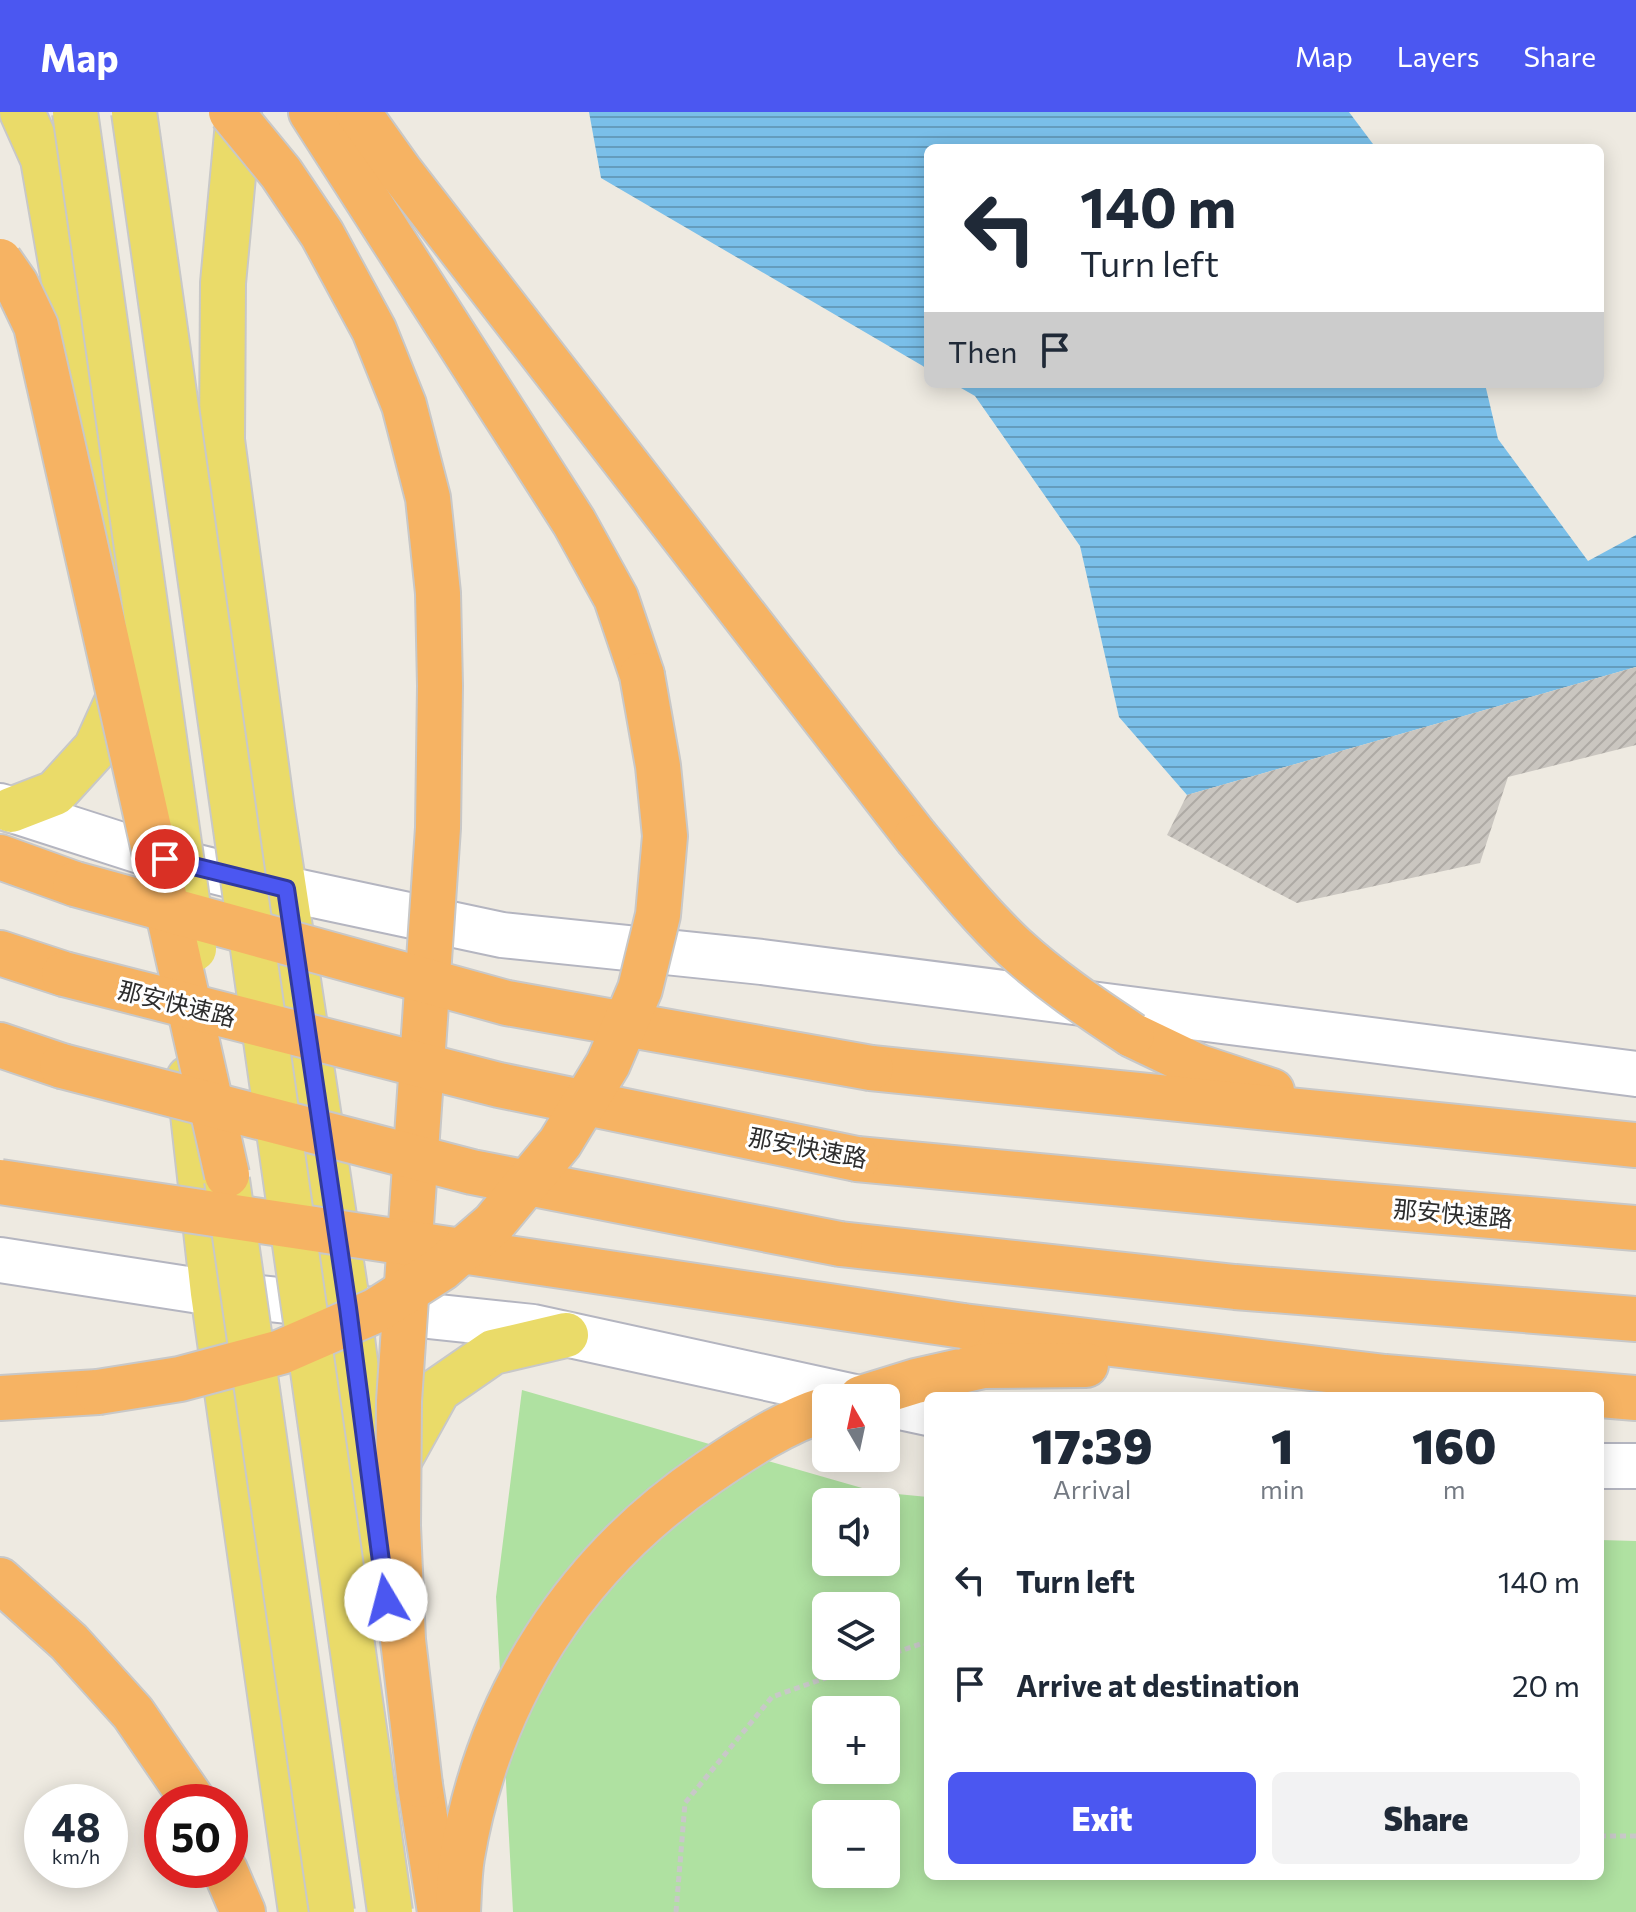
<!DOCTYPE html>
<meta charset="utf-8">
<style>
:root{--surface:#fff;--page:#f2f2f3;--text:#1f2937;--muted:#747a83;--accent:#4b57f1}
body{margin:0;font-family:Commissioner,"Noto Sans SC",sans-serif;background:var(--page);color:var(--text);height:100vh;display:flex;flex-direction:column;font-size:30px;white-space:nowrap}
*{box-sizing:border-box;margin:0}
p{font-size:26px;color:var(--muted)}
.icon{flex:none;width:44px;height:44px;fill:none;stroke:currentColor;stroke-width:2;stroke-linecap:round;stroke-linejoin:round}
.map{position:relative;flex:1;overflow:hidden}
.sheet{position:absolute;left:924px;top:1280px;width:680px;height:488px;display:flex;flex-direction:column;background:var(--surface);border-radius:12px;box-shadow:0 4px 20px #0003}
.sheet>*{flex:none}
.banner{position:absolute;left:924px;top:32px;width:680px;height:244px;border-radius:12px;box-shadow:0 4px 20px #0003;background:#fff;color:var(--text);overflow:hidden}
.needle{width:52px;rotate:351deg}
.fabs{position:absolute;left:812px;top:1272px;display:grid;gap:16px}
.fabs a{display:grid;place-items:center;width:88px;height:88px;border-radius:12px;background:var(--surface);box-shadow:0 4px 20px #0003;font-size:40px}
.speed{position:absolute;left:24px;top:1672px;display:flex;gap:16px;font-size:40px;font-weight:700;text-align:center}
.speed>*{display:grid;place-content:center;width:104px;height:104px;border-radius:50%;background:var(--surface);box-shadow:0 4px 20px #0003;line-height:1}
.speed small{font-size:20px;font-weight:400}
.speed .limit{border:12px solid #d22;background:#fff;color:#111}
.pin{position:absolute;display:grid;place-items:center;width:68px;height:68px;color:#fff;margin:-34px;border:4px solid #fff;border-radius:50%;box-shadow:0 2px 8px #0007}
.me{position:absolute;width:88px;margin:-44px;rotate:352deg;stroke-linejoin:round;filter:drop-shadow(0 0 6px #0008)}
.turn{display:flex;align-items:center;gap:28px;height:168px;padding:0 24px;font-size:36px}
.turn .icon{width:104px;height:104px;stroke-width:2.5}
.turn b{display:block;font-size:56px;line-height:68px}
.then{display:flex;align-items:center;height:76px;padding:0 24px;background:#0003;gap:16px;font-size:30px}
.eta{display:flex;justify-content:space-evenly;align-items:center;height:136px;text-align:center}
.eta b{font-size:48px;font-weight:800;line-height:56px}
.cta{display:flex;gap:16px;margin-top:auto;padding:16px 24px}
.cta a{flex:1;height:92px;border-radius:12px;background:var(--accent);color:#fff;font-size:32px;font-weight:800;line-height:92px;text-align:center}
.cta a+a{background:var(--page);color:var(--text)}
ul{padding:0;list-style:none}
li{display:flex;align-items:center;gap:24px;height:104px;padding:0 24px}
li div{flex:1}
li b{display:block;font-size:30px}
li em{font-style:normal}
header{display:flex;align-items:center;gap:48px;box-sizing:border-box;height:112px;padding:0 40px;background:var(--accent);color:#fff}
header strong{font-size:38px}
nav{display:flex;gap:44px;margin-inline-start:auto;font-size:28px}
.map>svg:first-child{display:block}
.grass{fill:#afe1a1;fill-rule:evenodd}
.water{fill:url(#water-rules)}
.building{fill:url(#building-hatch)}
.lines{fill:none;stroke-linecap:round;stroke-linejoin:round}
.minor-casing{stroke:#b4b5c0;stroke-width:48}
.major-casing{stroke:#c8c8c8;stroke-width:48}
.highway-casing{stroke:#c8c8c8;stroke-width:48}
.path{stroke:#c8c8c8;stroke-width:5;stroke-dasharray:6 4;stroke-linecap:butt}
.minor{stroke:#fff;stroke-width:44}
.major{stroke:#eadb69;stroke-width:44}
.highway{stroke:#f6b363;stroke-width:44}
.major-bridge-casing{stroke:#c8c8c8;stroke-width:48;stroke-linecap:butt}
.highway-bridge-casing{stroke:#c8c8c8;stroke-width:48;stroke-linecap:butt}
.major-bridge{stroke:#eadb69;stroke-width:44}
.highway-bridge{stroke:#f6b363;stroke-width:44}
.route-casing{stroke:#31399d;stroke-width:20}
.route{stroke:#4b57f1;stroke-width:14}
.labels{text-anchor:middle;dominant-baseline:central;stroke-width:6;stroke-linejoin:round;paint-order:stroke}
.street-label{font-size:24px;fill:#2d2d2d;stroke:#fff}
</style>
<header>
<strong>Map</strong>
<nav><a>Map</a><a>Layers</a><a>Share</a></nav>
</header>
<div class="map">
<svg width="1636" height="1800" viewBox="0 0 1636 1800">
<defs>
<pattern id="water-rules" width="6" height="5" patternUnits="userSpaceOnUse" patternTransform="scale(2)"><rect width="6" height="5" fill="#7abfe9"/><path d="M0 2.5h6" fill="none" stroke="#649cbd"/></pattern>
<pattern id="building-hatch" width="6" height="6" patternUnits="userSpaceOnUse" patternTransform="scale(2)"><rect width="6" height="6" fill="#cac6c0"/><path d="M-1 1l2-2M0 6l6-6M5 7l2-2" fill="none" stroke="#aeaaa5"/></pattern>
</defs>
<rect width="100%" height="100%" fill="#eeeae1"/>
<!-- grass -->
<path class="grass" d="M522,1278L876,1380L928,1385V1764H1600V1428L1636,1429V1800H513L496,1485ZM826,1390H886V1450H826ZM826,1494H886V1554H826ZM826,1598H886V1658H826ZM826,1702H886V1762H826Z"/>
<!-- water -->
<g class="water">
<path d="M589,0H1349L1376,36H928V257L601,66Z"/>
<path d="M954,272H1485L1498,327L1588,449L1636,423V555L1187,683L1119,605L1080,434L975,284Z"/>
</g>
<!-- building -->
<path class="building" d="M1636,555V633L1508,665L1480,751L1297,791L1167,723L1187,683Z"/>
<g class="lines">
<!-- minor casing -->
<g class="minor-casing">
<g id="minor">
<path d="M0,694L165,747L286,777L502,823L762,850L1636,962"/>
<path d="M0,1148L213,1181L533,1215L859,1286"/>
<path d="M886,1292L928,1301"/>
<path d="M1600,1354H1636"/>
</g>
</g>
<!-- major casing -->
<g class="major-casing">
<g id="major">
<path d="M22,0L43,47L125,522"/>
<path d="M239,0L223,171L222,328L272,698L348,1196L384,1469"/>
<path d="M11,698L55,681L96,636L129,563"/>
<path d="M189,966L213,1181L301,1800"/>
<path d="M392,1361L438,1278L493,1240L566,1223"/>
</g>
</g>
<!-- highway casing -->
<g class="highway-casing">
<g id="highway">
<path d="M311,0L574,410L616,486L642,563"/>
<path d="M358,0L400,59L916,725"/>
<path d="M0,745L75,772"/>
<path d="M0,841L64,862"/>
<path d="M1132,923L1199,955L1272,979"/>
<path d="M0,933L62,954"/>
<path d="M871,956L1636,1033"/>
<path d="M857,1047L1263,1085L1636,1116"/>
<path d="M840,1132L1235,1175L1636,1207"/>
<path d="M963,1214L1385,1265L1636,1286"/>
<path d="M0,1286L98,1280"/>
<path d="M861,1286L916,1269L983,1254L1086,1253"/>
<path d="M0,1468L69,1530L133,1601L194,1690"/>
<path d="M420,1673L440,1800"/>
<path d="M225,1758L243,1800"/>
<path d="M458,1800C459,1782 459,1763 462,1745C489,1585 574,1452 708,1361C743,1337 786,1309 826,1297"/>
</g>
</g>
<!-- path -->
<g class="path">
<path d="M886,1544L923,1531L928,1532"/>
<path d="M1600,1724H1636"/>
<path d="M676,1800L685,1691L772,1585L859,1554"/>
</g>
<!-- minor -->
<use href="#minor" class="minor"/>
<!-- major -->
<use href="#major" class="major"/>
<!-- highway -->
<use href="#highway" class="highway"/>
<!-- major-bridge casing -->
<g class="major-bridge-casing">
<g id="major-bridge">
<path d="M75,0L194,837"/>
<path d="M134,0L390,1800"/>
<path d="M227,1068L332,1800"/>
</g>
</g>
<!-- highway-bridge casing -->
<g class="highway-bridge-casing">
<g id="highway-bridge">
<path d="M231,0L281,61L322,122L374,218L404,293L428,386L438,481L440,574L438,716L399,1289L398,1414L403,1528L420,1673"/>
<path d="M0,149L16,172L36,214L227,1063"/>
<path d="M916,725C948,763 978,801 1014,835C1050,868 1091,896 1132,923"/>
<path d="M75,772L507,891L871,956"/>
<path d="M64,862L499,973L857,1047"/>
<path d="M62,954L472,1060L840,1132"/>
<path d="M0,1070L963,1214"/>
<path d="M98,1280L180,1267L281,1240L375,1199L441,1157L493,1112L560,1031L608,952L640,877L658,803L665,724L658,654L642,563"/>
</g>
</g>
<!-- major-bridge -->
<use href="#major-bridge" class="major-bridge"/>
<!-- highway-bridge -->
<use href="#highway-bridge" class="highway-bridge"/>
</g>
<g class="lines">
<!-- route casing -->
<g class="route-casing">
<path id="route" d="M165,747L286,777L348,1196L386,1488"/>
</g>
<!-- route -->
<use href="#route" class="route"/>
</g>
<g class="labels">
<!-- street labels -->
<g class="street-label">
<text transform="translate(177 891) rotate(14)">那安快速路</text>
<text transform="translate(808 1035) rotate(11)">那安快速路</text>
<text transform="translate(1453 1101) rotate(5)">那安快速路</text>
</g>
</g>
</svg>
<div class="fabs">
<a><svg class="needle" viewBox="-14 -14 28 28"><path d="M0-13l5 13h-10z" fill="#e53935"/><path d="M0 13l5-13h-10z" fill="#747a83"/></svg></a>
<a><svg class="icon" aria-label="sound" viewBox="0 0 24 24"><path d="M4 9h4l5-4v14l-5-4H4zM17 9q2 3 0 6"/></svg></a>
<a><svg class="icon" aria-label="layers" viewBox="0 0 24 24"><path d="M12 4l9 5-9 5-9-5zM3 14l9 5 9-5"/></svg></a>
<a>+</a>
<a>−</a>
</div>
<div class="speed"><div>48<small>km/h</small></div><div class="limit">50</div></div>
<div class="pin" style="left:165px;top:747px;background:#d93025"><svg class="icon" aria-label="arrive" viewBox="0 0 24 24"><path d="M6 21V4h12l-3 4 3 4H6"/></svg></div>
<svg class="me" style="left:386px;top:1488px" viewBox="-20 -20 40 40"><circle r="19" fill="#fff"/><path d="M0-13L10 11 0 6-10 11z" fill="#4b57f1"/></svg>
<div class="banner">
<div class="turn"><svg class="icon" aria-label="left" viewBox="0 0 24 24"><path d="M17 20v-9H6M10 6l-5 5 5 5"/></svg><div><b>140 m</b>Turn left</div></div>
<div class="then">Then<svg class="icon" aria-label="arrive" viewBox="0 0 24 24"><path d="M6 21V4h12l-3 4 3 4H6"/></svg></div>
</div>
<section class="sheet">
<div class="eta">
<div><b>17:39</b><p>Arrival</p></div>
<div><b>1</b><p>min</p></div>
<div><b>160</b><p>m</p></div>
</div>
<ul>
<li><svg class="icon" aria-label="left" viewBox="0 0 24 24"><path d="M17 20v-9H6M10 6l-5 5 5 5"/></svg><div><b>Turn left</b></div><em>140 m</em></li>
<li><svg class="icon" aria-label="arrive" viewBox="0 0 24 24"><path d="M6 21V4h12l-3 4 3 4H6"/></svg><div><b>Arrive at destination</b></div><em>20 m</em></li>
</ul>
<div class="cta"><a>Exit</a><a>Share</a></div>
</section>
</div>
